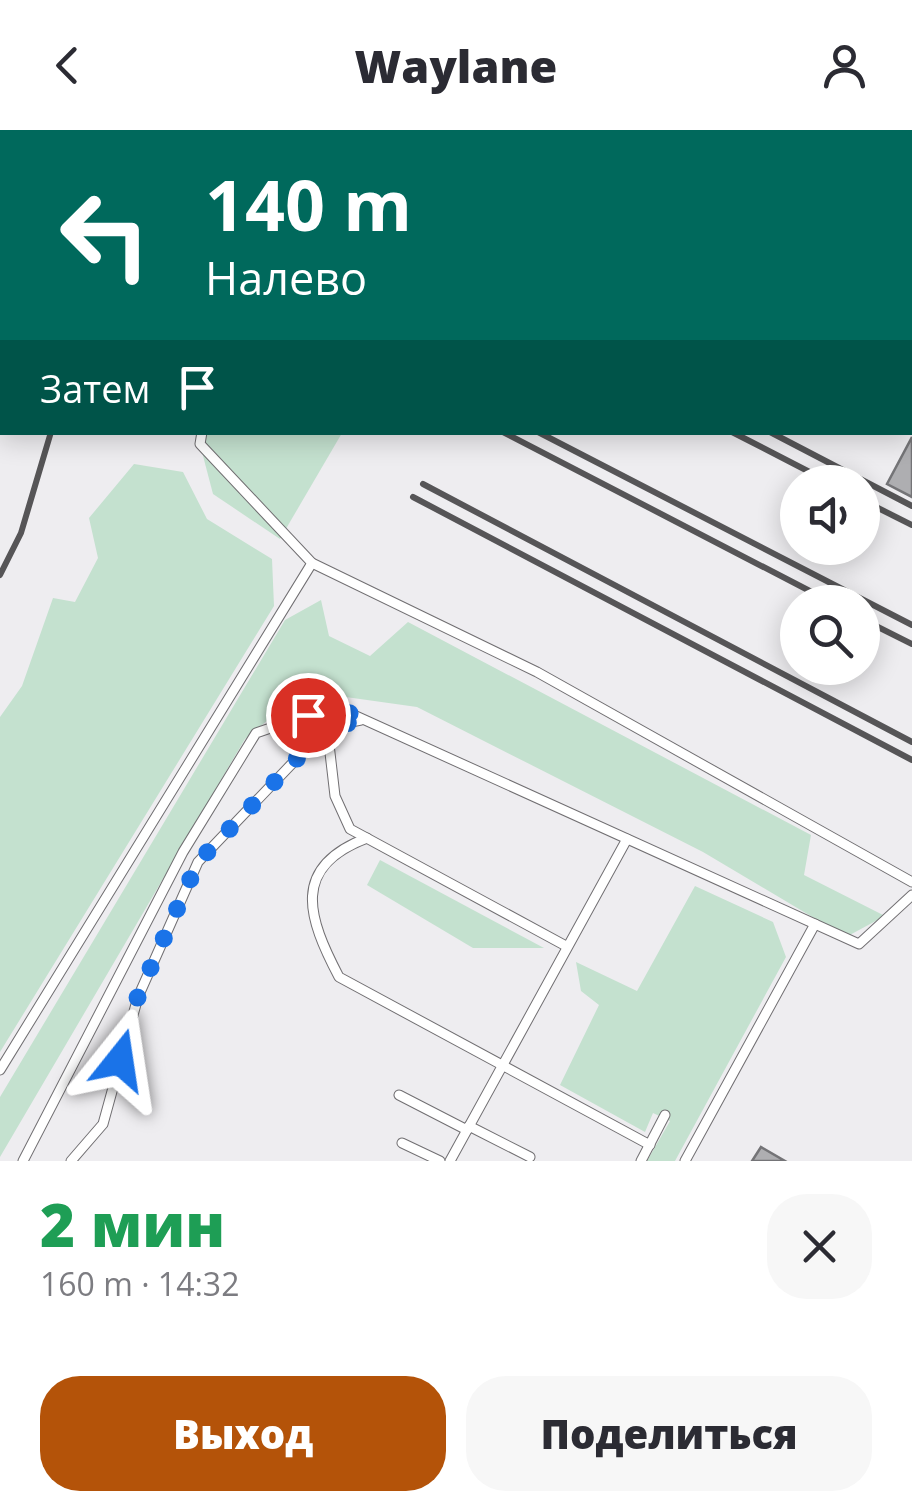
<!DOCTYPE html>
<html lang="ru">
<meta charset="utf-8">
<style>
:root{--surface:#fff;--page:#f7f7f7;--text:#2b2b33;--muted:#7c7c81;--accent:#b45309}
body{margin:0;font-family:"Open Sans",sans-serif;background:var(--page);color:var(--text);height:100vh;display:flex;flex-direction:column;font-size:38px;white-space:nowrap}
*{box-sizing:border-box;margin:0}
p{font-size:32px;color:var(--muted)}
.icon{flex:none;width:55px;height:55px;fill:none;stroke:currentColor;stroke-width:2;stroke-linecap:round;stroke-linejoin:round}
.map{position:relative;height:1031px;overflow:hidden}
.panel{display:flex;flex-direction:column;background:var(--surface);flex:1}
.panel>*{flex:none}
.banner{position:absolute;left:0px;top:0px;width:912px;height:305px;box-shadow:0 5px 25px #0003;background:#00695c;color:#fff;overflow:hidden}
.tools{position:absolute;left:780px;top:335px;display:grid;gap:20px}
.tools a{display:grid;place-items:center;width:100px;height:100px;border-radius:50%;background:var(--surface);box-shadow:0 5px 25px #0003;font-size:50px}
.pin{position:absolute;display:grid;place-items:center;width:85px;height:85px;color:#fff;margin:-42px;border:5px solid #fff;border-radius:50%;box-shadow:0 2px 10px #0007}
.me{position:absolute;width:110px;margin:-55px;rotate:15deg;stroke-linejoin:round;filter:drop-shadow(0 0 8px #0008)}
.turn{display:flex;align-items:center;gap:35px;height:210px;padding:0 40px;font-size:45px}
.turn .icon{width:130px;height:130px;stroke-width:2.5}
.turn b{display:block;font-size:70px;line-height:85px}
.then{display:flex;align-items:center;height:95px;padding:0 40px;background:#0003;gap:20px;font-size:38px}
.round{display:grid;place-items:center;flex:none;width:105px;height:105px;border-radius:40px;background:var(--page)}
.overview{display:flex;align-items:center;justify-content:space-between;height:170px;padding:0 40px}
h1{font-size:60px;font-weight:800;line-height:75px;color:#1e9e55}
.action{display:flex;gap:20px;margin-top:auto;padding:20px 40px}
.action a{flex:1;height:115px;border-radius:40px;background:var(--accent);color:#fff;font-size:40px;font-weight:800;line-height:115px;text-align:center}
.action a+a{background:var(--page);color:var(--text)}
header{display:flex;justify-content:space-between;align-items:center;height:130px;padding:0 40px;background:var(--surface);font-size:45px;font-weight:800}
.map>svg:first-child{display:block}
.green{fill:#c4e1cf}
.building{fill:#aeaeb1;stroke:#747477;stroke-width:2.5}
.lines{fill:none;stroke-linecap:round;stroke-linejoin:round}
.lane-casing{stroke:#716f72;stroke-width:11}
.lane{stroke:#fff;stroke-width:9}
.rail{stroke:#565557;stroke-width:6}
.route{stroke:#1a73e8;stroke-width:18;stroke-dasharray:0 32.4}
</style>
<header><svg class="icon" aria-label="back" viewBox="0 0 24 24"><path d="M15 5l-7 7 7 7"/></svg>Waylane<svg class="icon" aria-label="person" viewBox="0 0 24 24"><circle cx="12" cy="8" r="4"/><path d="M4 21q1-7 8-7t8 7"/></svg></header>
<div class="map">
<svg width="912" height="1031" viewBox="0 0 912 1031">
<rect width="100%" height="100%" fill="#eeedf0"/>
<!-- green -->
<g class="green">
<path d="M197,303H342L280,409L213,364Z"/>
<path d="M134,334L183,342L207,389L272,429L274,476L0,922V587L22,556L53,468L75,472L98,428L89,388Z"/>
<path d="M321,470L329,506L370,526L408,492L811,705L804,745L885,786L846,807L703,722L417,577L303,561L245,609L0,1027V967L285,490Z"/>
<path d="M380,730L544,818H473L367,755Z"/>
<path d="M695,756L773,792L786,827L675,1031H647L670,991L653,983L645,1002L560,955L599,875L581,861L576,832L637,861Z"/>
</g>
<!-- building -->
<g class="building">
<path d="M910,68L912,69V133L910,132Z"/>
<path d="M912,307V367L887,354Z"/>
<path d="M761,1017L785,1031H752Z"/>
</g>
<g class="lines">
<!-- lane casing -->
<g class="lane-casing">
<g id="lane">
<path d="M310,2L312,0"/>
<path d="M318,2L320,0"/>
<path d="M202,302L200,314L312,433L537,542L912,752"/>
<path d="M327,597L335,666L350,699L566,816"/>
<path d="M367,708C290,737 308,788 339,847L650,1015"/>
<path d="M0,940L312,433"/>
<path d="M399,965L467,1000"/>
<path d="M469,996L530,1027"/>
<path d="M402,1013L440,1031"/>
<path d="M23,1031L183,722L256,603L334,576L859,814L912,765"/>
<path d="M71,1031L103,994L138,867L198,732L327,597L361,590"/>
<path d="M450,1031L627,709"/>
<path d="M641,1031L665,985"/>
<path d="M685,1031L815,794"/>
</g>
</g>
<!-- lane -->
<use href="#lane" class="lane"/>
<!-- rail -->
<g class="rail">
<path d="M94,0V2"/>
<path d="M503,302L831,472"/>
<path d="M538,302L912,495"/>
<path d="M732,302L829,352"/>
<path d="M770,302L912,376"/>
<path d="M423,354L912,612"/>
<path d="M413,367L912,630"/>
<path d="M862,370L912,395"/>
<path d="M0,445L21,403L51,302"/>
<path d="M862,489L912,514"/>
</g>
</g>
<g class="lines">
<!-- route -->
<path class="route" d="M120,930L138,866L198,732L327,597L364,590L334,576L308,585"/>
</g>
</svg>
<div class="tools">
<a><svg class="icon" aria-label="sound" viewBox="0 0 24 24"><path d="M4 9h4l5-4v14l-5-4H4zM17 9q2 3 0 6"/></svg></a>
<a><svg class="icon" aria-label="search" viewBox="0 0 24 24"><circle cx="10" cy="10" r="6"/><path d="M15 15l6 6"/></svg></a>
</div>
<div class="pin" style="left:308px;top:585px;background:#d93025"><svg class="icon" aria-label="arrive" viewBox="0 0 24 24"><path d="M6 21V4h12l-3 4 3 4H6"/></svg></div>
<svg class="me" style="left:120px;top:930px" viewBox="-20 -20 40 40"><path d="M0-17L14 15 0 8-14 15z" fill="#1a73e8" stroke="#fff" stroke-width="4"/></svg>
<div class="banner">
<div class="turn"><svg class="icon" aria-label="left" viewBox="0 0 24 24"><path d="M17 20v-9H6M10 6l-5 5 5 5"/></svg><div><b>140 m</b>Налево</div></div>
<div class="then">Затем<svg class="icon" aria-label="arrive" viewBox="0 0 24 24"><path d="M6 21V4h12l-3 4 3 4H6"/></svg></div>
</div>
</div>
<section class="panel">
<div class="overview"><div><h1>2 мин</h1><p>160 m · 14:32</p></div><a class="round"><svg class="icon" aria-label="close" viewBox="0 0 24 24"><path d="M6 6l12 12M18 6L6 18"/></svg></a></div>
<div class="action"><a>Выход</a><a>Поделиться</a></div>
</section>
